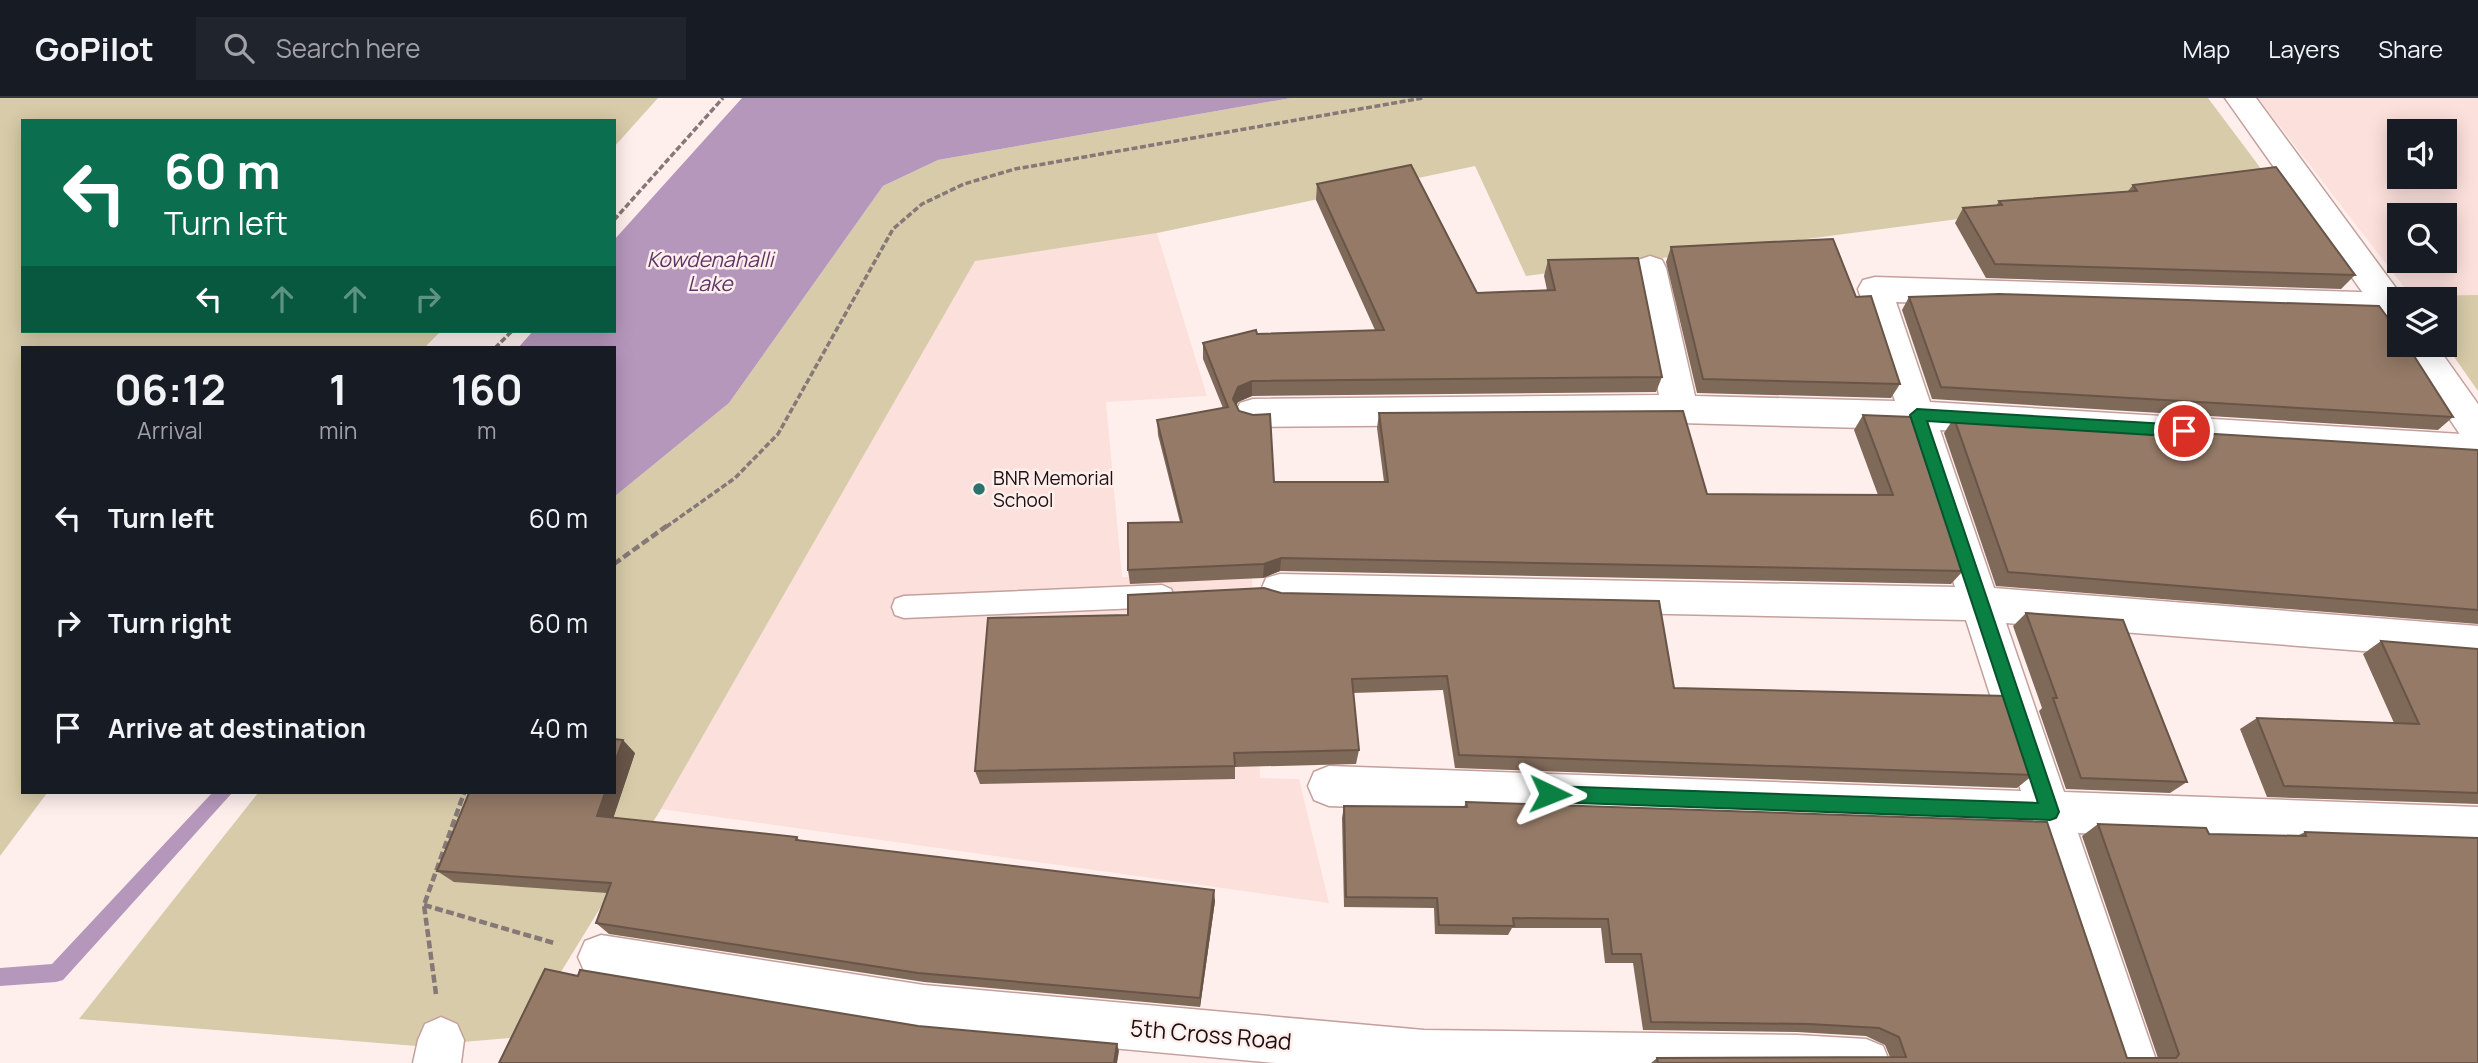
<!DOCTYPE html>
<style>
:root{--surface:#171b24;--page:#20242c;--text:#f1f3f6;--muted:#9ea1a6;--line:#363941}
body{margin:0;font-family:Manrope,sans-serif;background:var(--page);color:var(--text);height:100vh;display:flex;flex-direction:column;font-size:26px;white-space:nowrap}
*{box-sizing:border-box;margin:0}
p{font-size:23px;color:var(--muted)}
.icon{flex:none;width:38px;height:38px;fill:none;stroke:currentColor;stroke-width:2;stroke-linecap:round;stroke-linejoin:round}
.map{position:relative;flex:1;overflow:hidden}
.panel{position:absolute;left:21px;top:248px;width:595px;height:448px;display:flex;flex-direction:column;background:var(--surface);border-radius:0px;box-shadow:0 4px 18px #0003}
.panel>*{flex:none}
.hud{position:absolute;left:21px;top:21px;width:595px;height:214px;border-radius:0px;box-shadow:0 4px 18px #0003;background:#0b6e4f;color:#fff;overflow:hidden}
.buttons{position:absolute;left:2387px;top:21px;display:grid;gap:14px}
.buttons a{display:grid;place-items:center;width:70px;height:70px;border-radius:0px;background:var(--surface);box-shadow:0 4px 18px #0003;font-size:35px}
.pin{position:absolute;display:grid;place-items:center;width:60px;height:60px;color:#fff;margin:-30px;border:4px solid #fff;border-radius:50%;box-shadow:0 2px 7px #0007}
.me{position:absolute;width:77px;margin:-38px;rotate:92deg;stroke-linejoin:round;filter:drop-shadow(0 0 5px #0008)}
.turn{display:flex;align-items:center;gap:24px;height:147px;padding:0 28px;font-size:32px}
.turn .icon{width:91px;height:91px;stroke-width:2.5}
.turn b{display:block;font-size:49px;line-height:60px}
.lanes{display:flex;align-items:center;height:66px;padding:0 28px;background:#0003;justify-content:center;gap:35px;direction:ltr}
.lanes .off{opacity:.35}
.eta{display:flex;justify-content:space-evenly;align-items:center;height:119px;text-align:center}
.eta b{font-size:42px;font-weight:700;line-height:49px}
ul{padding:0;list-style:none}
li{display:flex;align-items:center;gap:21px;height:105px;padding:0 28px}
li div{flex:1}
li b{display:block;font-size:26px}
li em{font-style:normal}
header{display:flex;align-items:center;gap:42px;box-sizing:border-box;height:98px;padding:0 35px;background:var(--surface);border-bottom:2px solid var(--line)}
header strong{font-size:33px}
nav{display:flex;gap:38px;margin-inline-start:auto;font-size:24px}
.search{width:490px;height:63px;background:var(--page);display:flex;align-items:center;gap:18px;box-sizing:border-box;padding:0 24px;border-radius:0px;color:var(--muted);font-size:26px}
.map>svg:first-child{display:block}
.built{fill:#fce0dc;fill-rule:evenodd}
.green{fill:#d7cba9}
.water{fill:#b697bc}
.lines{fill:none;stroke-linecap:round;stroke-linejoin:round}
.stream{fill:#b697bc;fill-rule:evenodd}
.lane-casing{stroke:#c3a09c;stroke-width:3}
.street-casing{stroke:#c3a09c;stroke-width:3}
.secondary-casing{stroke:#c3a09c;stroke-width:3}
.path-far1{stroke:#857876;stroke-width:3.5;stroke-dasharray:6 2.5;stroke-linecap:butt}
.path{stroke:#857876;stroke-width:4.5;stroke-dasharray:8 3.5;stroke-linecap:butt}
.lane{fill:#fff;fill-rule:evenodd}
.street{fill:#fff;fill-rule:evenodd}
.secondary{fill:#fff;fill-rule:evenodd}
.wall{fill:#7f6959}
.shaded-wall{fill:#685548}
.building{fill:#947a67;stroke:#685548;stroke-width:2}
.route{fill:#0b8043;stroke:#07532c;stroke-width:2}
.poi-dot{fill:#2b736d;stroke:#feefed;stroke-width:2.5}
.labels{text-anchor:middle;dominant-baseline:central;stroke-width:5;stroke-linejoin:round;paint-order:stroke}
.poi-label{font-size:19px;fill:#1d100f;stroke:#feefed;text-anchor:start}
.water-label{font-size:21px;font-style:italic;fill:#5e3566;stroke:#feefed}
.near-street-label{font-size:23px;fill:#1d100f;stroke:#feefed}
</style>
<header>
<strong>GoPilot</strong>
<div class="search"><svg class="icon" aria-label="search" viewBox="0 0 24 24"><circle cx="10" cy="10" r="6"/><path d="M15 15l6 6"/></svg>Search here</div>
<nav><a>Map</a><a>Layers</a><a>Share</a></nav>
</header>
<div class="map">
<svg width="2478" height="965" viewBox="0 0 2478 965">
<rect width="100%" height="100%" fill="#feefed"/>
<!-- built -->
<g class="built">
<path d="M2258,0H2478V197L2411,198ZM2399,33H2445V79H2399ZM2399,117H2445V163H2399Z"/>
<path d="M1157,135L1207,298L1106,304L1122,479L1252,478L1260,680L1299,681L1329,805L661,711L974,163Z"/>
</g>
<!-- green -->
<g class="green">
<path d="M0,0H658L614,49V23H23V233H441L424,250H23V695H47L0,758Z"/>
<path d="M1291,0H2208L2268,80L1526,178L1475,68L1157,135L975,163L661,711L521,939L416,948L79,921L258,695H614V399L729,305L883,88L938,62Z"/>
<path d="M2478,197V293L2445,246V201H2413L2411,198Z"/>
</g>
<!-- water -->
<path class="water" d="M742,0H1291L938,62L883,88L729,305L614,399V250H518L533,233H614V142Z"/>
<g class="lines">
<!-- stream -->
<path class="stream" d="M212,695H232L63,882L56,884L0,888V870L52,866Z"/>
<!-- lane casing -->
<g class="lane-casing">
<path id="lane" d="M1162,487L1171,491L1174,498L1171,505L1162,509L904,520L895,517L892,509L895,501L904,498Z"/>
</g>
<!-- street casing -->
<g class="street-casing">
<g id="street">
<path d="M1650,158L1662,162L1666,170L1695,298L1895,303L1858,191L1863,182L1875,179L2390,195L2402,198L2404,201H2399V217L2390,219L1896,204L1930,304L2478,337V365L1940,332L1994,490L2478,528V562L2006,525L2064,694L2478,709V749L2078,735L2157,965H2109L2034,733L1329,708L1314,702L1308,688L1314,674L1329,668L2021,693L1966,522L1280,508L1266,504L1261,492L1266,480L1280,476L1955,489L1904,331L1680,325L1253,329L1240,325L1235,315L1240,305L1253,301L1659,297L1634,170L1638,162Z"/>
<path d="M601,837L924,887L1424,932L1797,937L1866,941L1883,948L1890,965H1276L924,933L601,881L585,875L578,859L585,843Z"/>
<path d="M441,919L457,926L464,942L461,965H413L418,942L425,926Z"/>
</g>
</g>
<!-- secondary casing -->
<g class="secondary-casing">
<g id="secondary">
<path d="M2225,0H2256L2404,201H2399V233L2387,229Z"/>
<path d="M2400,247H2436L2478,306V348L2465,344Z"/>
</g>
</g>
<!-- path-far1 -->
<g class="path-far1">
<path d="M614,122L723,0"/>
<path d="M495,250L512,233"/>
<path d="M666,429L735,380L778,336L893,131L922,106L964,86L1015,71L1423,0"/>
</g>
<!-- path -->
<g class="path">
<path d="M614,466L668,427"/>
<path d="M424,807L554,845"/>
<path d="M436,896L424,807L464,695"/>
</g>
<!-- lane -->
<use href="#lane" class="lane"/>
<!-- street -->
<use href="#street" class="street"/>
<!-- secondary -->
<use href="#secondary" class="secondary"/>
</g>
<!-- wall -->
<g class="wall">
<path d="M1317,86L1477,195L1547,192L1544,178L1548,162L1662,279L1656,294L1252,298L1238,304L1236,307L1274,384H1384L1377,330L1379,315L1707,396L1878,397L1854,332L1863,317L1963,473L1951,486L1280,473L1263,480L1130,486L1128,472L1180,424L1158,337L1157,322L1223,310L1203,261V245L1257,236L1375,232L1316,102Z"/>
<path d="M2133,87L2355,177L2341,191L1986,180L1955,125L1963,110L1996,108L1999,103L2128,93Z"/>
<path d="M1671,149L1856,199L1900,286L1891,300L1697,295L1666,164Z"/>
<path d="M1909,199L2453,319L2438,332L1932,301L1902,212Z"/>
<path d="M1954,320L2478,352V526L1996,488L1944,335Z"/>
<path d="M1281,495L1674,590L2033,677L2017,690L1455,670L1443,592L1353,595L1359,652L1356,666L1235,669V681L980,686L975,673L1128,517Z"/>
<path d="M2026,515L2187,684L2170,695L2066,691L2039,613L2042,610L2013,528Z"/>
<path d="M2381,543L2478,551V706L2267,699L2240,631L2257,620L2394,625L2363,556Z"/>
<path d="M635,655L613,720L797,739L799,742L1215,803L1200,909L924,884L609,836L596,825L607,795L454,784L437,773Z"/>
<path d="M1466,704L2127,960H2158L2082,738L2098,726L2209,736L2297,738L2305,734L2478,965H1651L1657,960L1890,959L1885,947L1866,938L1797,934L1643,932L1633,865H1605L1601,830H1512L1508,837L1435,836L1434,810L1344,809L1342,720L1344,708L1464,709Z"/>
</g>
<!-- shaded-wall -->
<g class="shaded-wall">
<path d="M1252,283V298L1238,304L1233,316V301L1238,289Z"/>
<path d="M1281,460L1280,473L1263,480L1264,466Z"/>
<path d="M623,642L635,655L610,730L597,718L605,695H614V666Z"/>
<path d="M1214,792L1215,803L1200,909V900Z"/>
<path d="M1117,946L1119,953L1117,965H1114Z"/>
</g>
<!-- building -->
<g class="building">
<path d="M1411,67L1477,195L1555,192L1548,162L1638,160L1662,279L1252,283L1238,289L1233,301L1239,313L1253,317L1270,316L1274,384H1388L1379,315L1683,313L1707,396L1893,397L1863,317L1912,319L1963,473L1281,460L1264,466L1128,472V425L1182,424L1157,322L1228,309L1203,245L1256,232L1257,236L1384,232L1317,86Z"/>
<path d="M2276,69L2355,177L1995,166L1963,110L2002,107L1999,103L2137,93L2133,87Z"/>
<path d="M1833,141L1856,199L1871,198L1900,286L1703,281L1671,149Z"/>
<path d="M1999,196L2379,208L2399,235V247H2407L2453,319L1941,289L1909,199Z"/>
<path d="M1954,320L2478,352V512L2008,474Z"/>
<path d="M1264,490L1281,495L1659,503L1674,590L2007,598L2033,677L1459,657L1447,578L1352,581L1359,652L1234,655L1235,668L975,673L988,520L1128,517V497Z"/>
<path d="M2026,515L2123,522L2187,684L2081,680L2053,600H2057Z"/>
<path d="M2381,543L2478,551V695L2284,688L2257,620L2419,626Z"/>
<path d="M614,641L623,642L614,666Z"/>
<path d="M469,695H605L597,718L797,739L796,742L1214,792L1200,900L918,875L596,825L611,785L437,773Z"/>
<path d="M1466,704L2047,724L2127,960H2176L2179,956L2098,726L2206,730L2209,736L2306,738L2305,734L2478,740V965H1658L1657,960L1906,959L1899,939L1879,930L1809,926L1651,924L1641,856H1612L1608,821L1513,820L1514,828L1439,827L1437,800L1346,799L1344,708L1467,709Z"/>
<path d="M545,871L578,878L580,872L918,928L1117,946L1114,965H499Z"/>
</g>
<!-- route -->
<path class="route" d="M1917,311L2184,327L2192,333L2184,339L1927,323L2059,714L2056,720L2050,722L1550,704L1544,702L1542,696L1544,690L1550,688L2038,705L1910,317Z"/>
<!-- markers -->
<circle class="poi-dot" cx="979" cy="391" r="7"/>
<g class="labels">
<!-- poi labels -->
<g class="poi-label">
<text x="993" y="380">BNR Memorial<tspan x="993" dy="22">School</tspan></text>
</g>
<!-- water labels -->
<g class="water-label">
<text x="710" y="161">Kowdenahalli<tspan x="710" dy="24">Lake</tspan></text>
</g>
<!-- near-street labels -->
<g class="near-street-label">
<text transform="translate(1211 936) rotate(5)">5th Cross Road</text>
</g>
</g>
</svg>
<div class="buttons">
<a><svg class="icon" aria-label="sound" viewBox="0 0 24 24"><path d="M4 9h4l5-4v14l-5-4H4zM17 9q2 3 0 6"/></svg></a>
<a><svg class="icon" aria-label="search" viewBox="0 0 24 24"><circle cx="10" cy="10" r="6"/><path d="M15 15l6 6"/></svg></a>
<a><svg class="icon" aria-label="layers" viewBox="0 0 24 24"><path d="M12 4l9 5-9 5-9-5zM3 14l9 5 9-5"/></svg></a>
</div>
<div class="pin" style="left:2184px;top:333px;background:#d93025"><svg class="icon" aria-label="arrive" viewBox="0 0 24 24"><path d="M6 21V4h12l-3 4 3 4H6"/></svg></div>
<svg class="me" style="left:1550px;top:696px" viewBox="-20 -20 40 40"><path d="M0-17L14 15 0 8-14 15z" fill="#0b8043" stroke="#fff" stroke-width="4"/></svg>
<div class="hud">
<div class="turn"><svg class="icon" aria-label="left" viewBox="0 0 24 24"><path d="M17 20v-9H6M10 6l-5 5 5 5"/></svg><div><b>60 m</b>Turn left</div></div>
<div class="lanes"><svg class="icon" aria-label="left" viewBox="0 0 24 24"><path d="M17 20v-9H6M10 6l-5 5 5 5"/></svg><svg class="icon off" aria-label="ahead" viewBox="0 0 24 24"><path d="M12 20V5M6 11l6-6 6 6"/></svg><svg class="icon off" aria-label="ahead" viewBox="0 0 24 24"><path d="M12 20V5M6 11l6-6 6 6"/></svg><svg class="icon off" aria-label="right" viewBox="0 0 24 24"><path d="M7 20v-9h11M14 6l5 5-5 5"/></svg></div>
</div>
<section class="panel">
<div class="eta">
<div><b>06:12</b><p>Arrival</p></div>
<div><b>1</b><p>min</p></div>
<div><b>160</b><p>m</p></div>
</div>
<ul>
<li><svg class="icon" aria-label="left" viewBox="0 0 24 24"><path d="M17 20v-9H6M10 6l-5 5 5 5"/></svg><div><b>Turn left</b></div><em>60 m</em></li>
<li><svg class="icon" aria-label="right" viewBox="0 0 24 24"><path d="M7 20v-9h11M14 6l5 5-5 5"/></svg><div><b>Turn right</b></div><em>60 m</em></li>
<li><svg class="icon" aria-label="arrive" viewBox="0 0 24 24"><path d="M6 21V4h12l-3 4 3 4H6"/></svg><div><b>Arrive at destination</b></div><em>40 m</em></li>
</ul>
</section>
</div>
